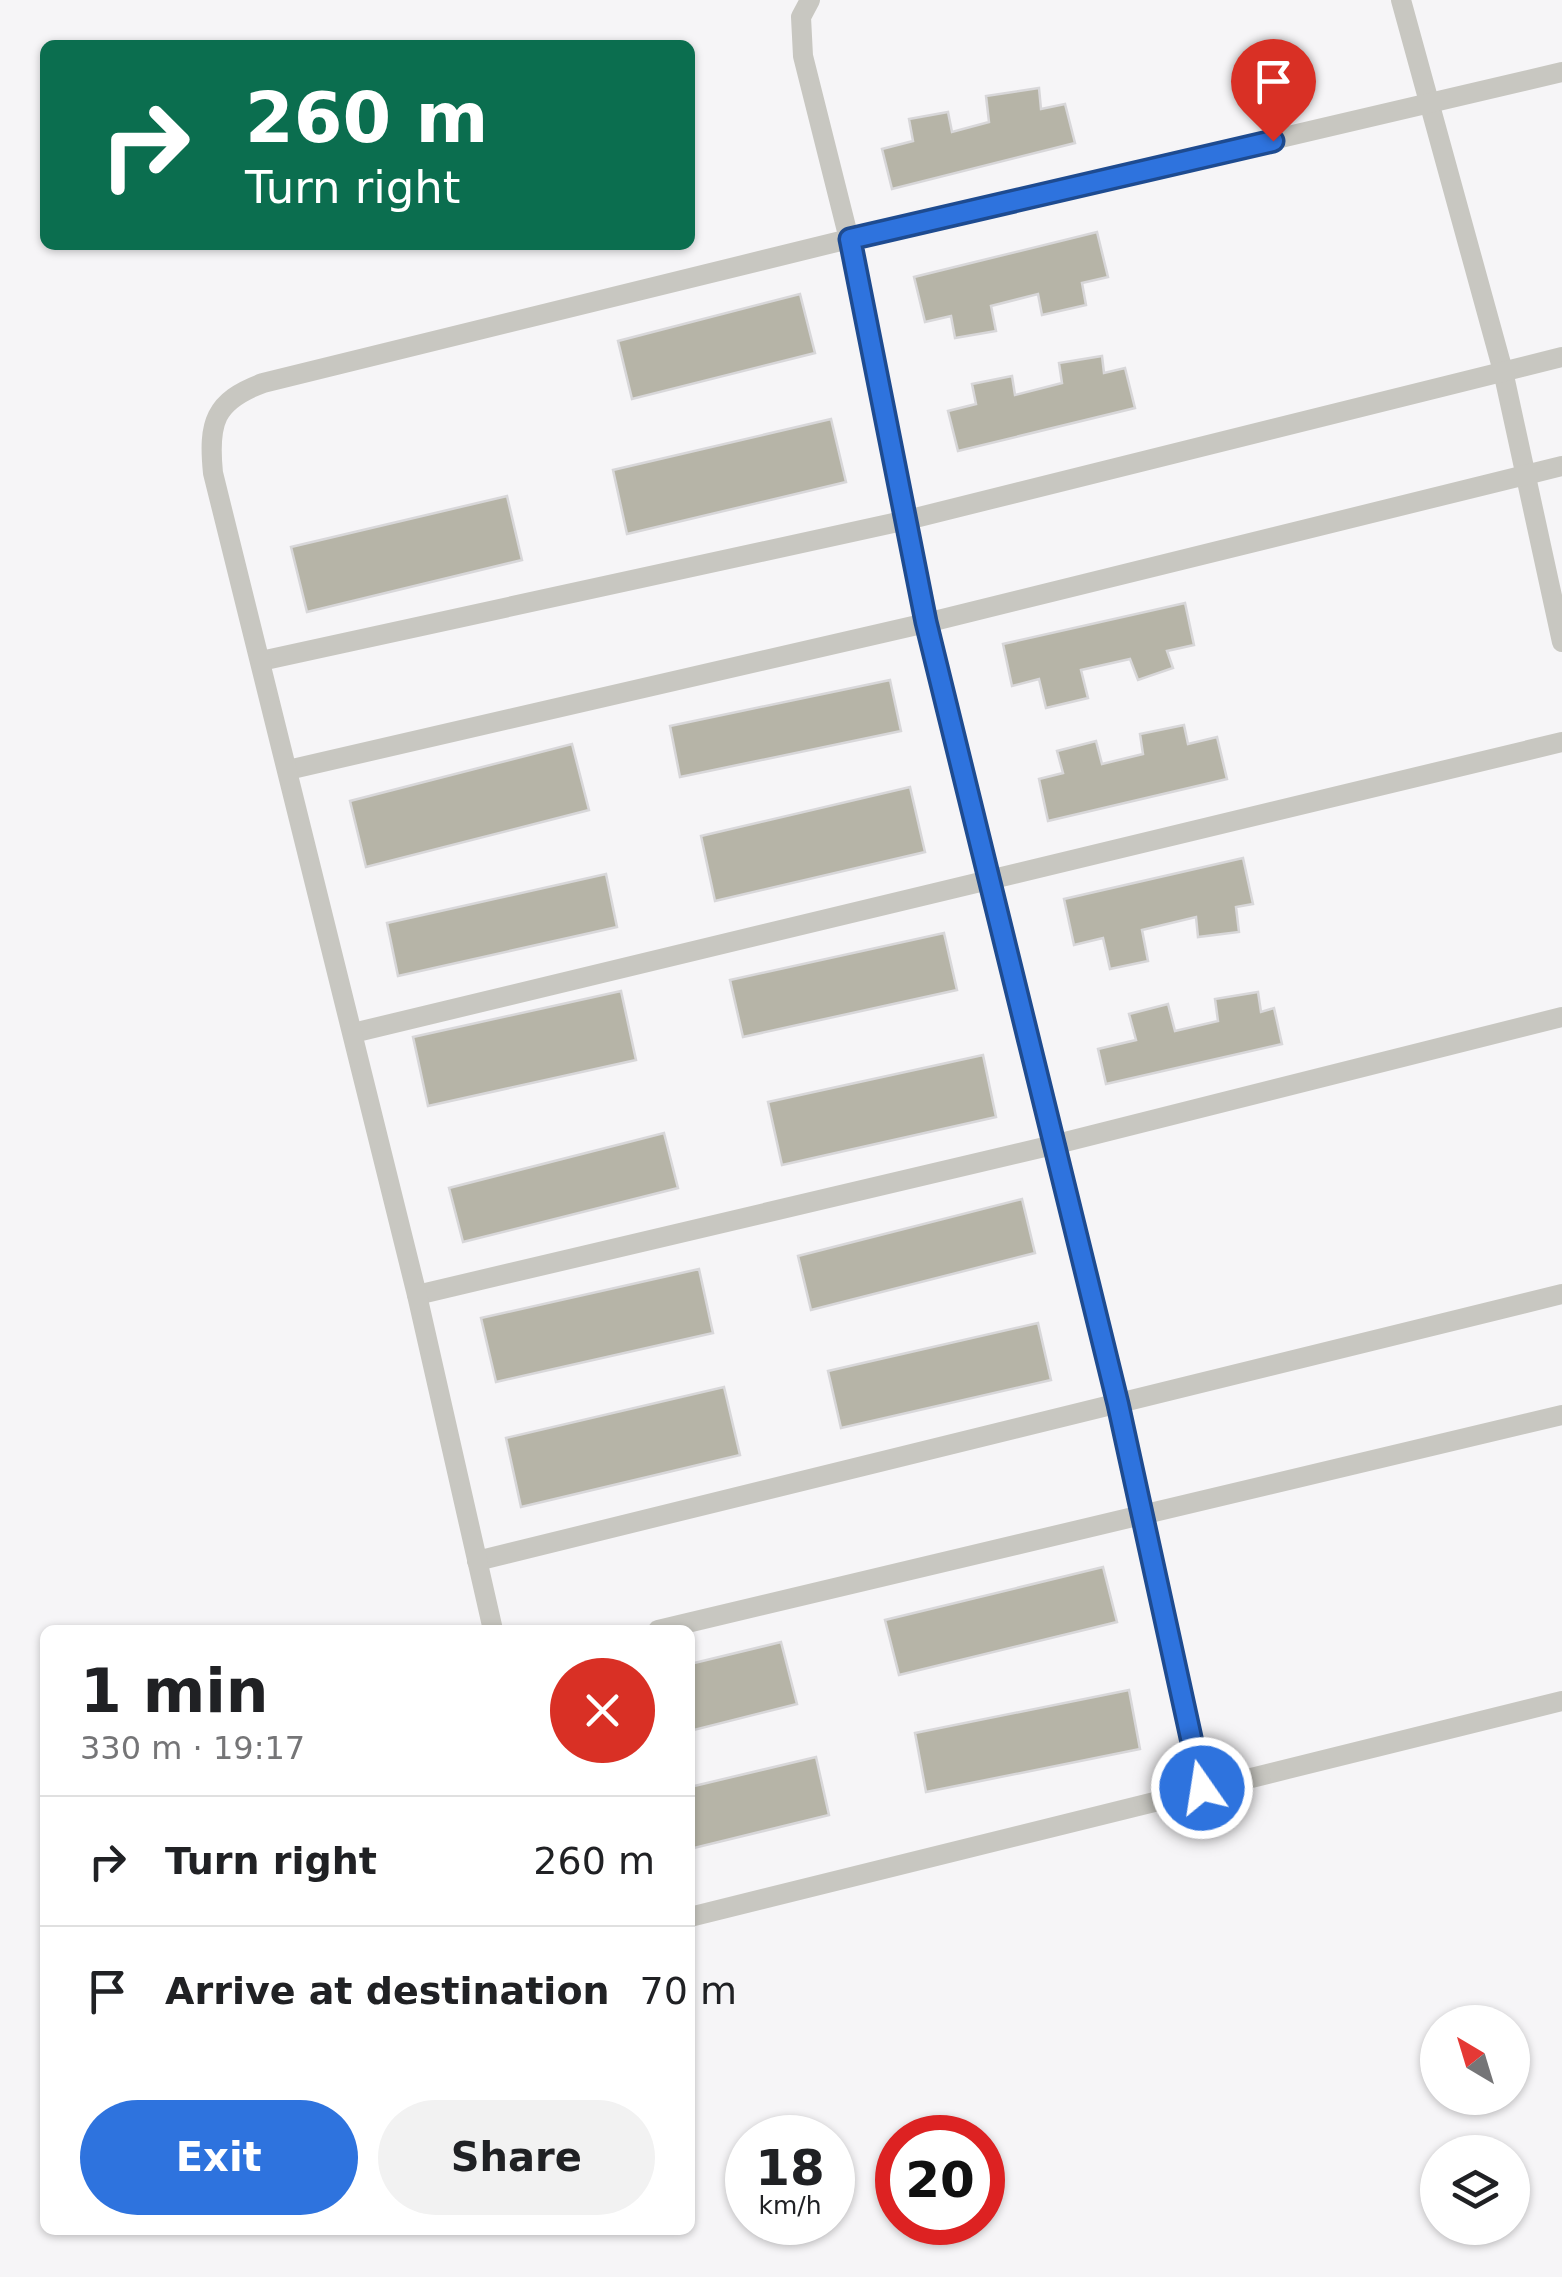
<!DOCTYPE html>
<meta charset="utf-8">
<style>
:root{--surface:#fff;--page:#f2f2f2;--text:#202124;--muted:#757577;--line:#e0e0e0;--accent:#2e73de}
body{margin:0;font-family:"DejaVu Sans",sans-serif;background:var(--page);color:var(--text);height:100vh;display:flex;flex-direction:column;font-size:38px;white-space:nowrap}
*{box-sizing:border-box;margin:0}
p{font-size:32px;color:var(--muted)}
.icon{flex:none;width:55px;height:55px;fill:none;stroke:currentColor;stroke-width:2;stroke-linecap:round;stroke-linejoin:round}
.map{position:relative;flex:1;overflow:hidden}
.details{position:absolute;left:40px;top:1625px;width:655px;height:610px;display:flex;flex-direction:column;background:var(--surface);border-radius:15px;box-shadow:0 2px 8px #0004}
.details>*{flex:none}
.hud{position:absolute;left:40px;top:40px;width:655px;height:210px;border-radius:15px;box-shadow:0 2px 8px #0004;background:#0b6e4f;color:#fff;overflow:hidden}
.needle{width:65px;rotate:322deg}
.fabs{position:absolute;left:1420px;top:2005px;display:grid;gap:20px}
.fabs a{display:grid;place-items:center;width:110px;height:110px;border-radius:50%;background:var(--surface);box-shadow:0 2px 8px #0004;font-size:50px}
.speed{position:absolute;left:725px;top:2115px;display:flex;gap:20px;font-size:50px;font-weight:700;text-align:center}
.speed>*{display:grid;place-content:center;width:130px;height:130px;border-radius:50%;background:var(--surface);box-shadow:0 2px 8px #0004;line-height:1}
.speed small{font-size:25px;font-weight:400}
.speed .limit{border:15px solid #d22;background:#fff;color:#111}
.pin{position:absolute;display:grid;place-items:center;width:85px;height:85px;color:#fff;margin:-102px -42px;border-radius:50% 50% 50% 0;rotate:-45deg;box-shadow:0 0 10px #0007}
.pin .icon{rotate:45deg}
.me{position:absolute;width:110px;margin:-55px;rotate:347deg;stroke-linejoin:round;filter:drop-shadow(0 0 8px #0008)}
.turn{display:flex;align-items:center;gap:35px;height:210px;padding:0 40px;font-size:45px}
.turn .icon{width:130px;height:130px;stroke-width:2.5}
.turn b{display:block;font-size:70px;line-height:85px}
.round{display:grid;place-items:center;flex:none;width:105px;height:105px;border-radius:52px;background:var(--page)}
.headline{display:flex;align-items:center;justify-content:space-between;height:170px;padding:0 40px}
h1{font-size:60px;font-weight:700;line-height:75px}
.action{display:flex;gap:20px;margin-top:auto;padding:20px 40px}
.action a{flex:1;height:115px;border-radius:60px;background:var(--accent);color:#fff;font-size:40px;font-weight:700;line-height:115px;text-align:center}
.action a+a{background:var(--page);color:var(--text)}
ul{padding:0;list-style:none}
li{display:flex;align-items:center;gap:30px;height:130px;padding:0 40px;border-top:2px solid var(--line)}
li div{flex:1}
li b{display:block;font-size:38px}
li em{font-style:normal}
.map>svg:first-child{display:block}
.building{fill:#b6b4a7;stroke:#d8d7d9;stroke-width:2.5}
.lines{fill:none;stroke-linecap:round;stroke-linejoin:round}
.lane{stroke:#c8c7c1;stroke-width:20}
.route-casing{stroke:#1e4b90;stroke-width:25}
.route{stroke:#2e73de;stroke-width:18}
</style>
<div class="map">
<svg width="1562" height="2277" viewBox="0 0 1562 2277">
<rect width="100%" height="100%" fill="#f6f5f7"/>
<!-- building -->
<g class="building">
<path d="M1039,88L1041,109L1065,104L1075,143L892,189L882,149L913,141L909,119L948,112L952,132L989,122L986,96Z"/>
<path d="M1097,232L1108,277L1082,283L1086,305L1042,315L1038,294L991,306L996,331L955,338L951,316L925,322L914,277Z"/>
<path d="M800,294L815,353L632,399L618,341Z"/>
<path d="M1102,356L1104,373L1125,368L1135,408L958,451L948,411L976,404L972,384L1012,376L1015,395L1062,383L1059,363Z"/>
<path d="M831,419L846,482L627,534L613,470Z"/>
<path d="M507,496L522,560L307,612L291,547Z"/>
<path d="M1185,603L1194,645L1167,651L1173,668L1138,680L1130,659L1081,670L1088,698L1046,708L1039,679L1012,686L1003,644Z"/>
<path d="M890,680L901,731L680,777L670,726Z"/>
<path d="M1184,725L1188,744L1217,737L1227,779L1048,821L1039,779L1063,773L1057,751L1096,741L1102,764L1143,754L1140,734Z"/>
<path d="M572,744L589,810L366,867L350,801Z"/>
<path d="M910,787L925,852L715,901L701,836Z"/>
<path d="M1243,858L1253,904L1236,907L1239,932L1198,937L1196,917L1142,930L1148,961L1110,969L1103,938L1074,945L1064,899Z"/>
<path d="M606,874L617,927L398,976L387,923Z"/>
<path d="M944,933L957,990L743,1037L730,980Z"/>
<path d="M621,991L636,1060L428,1106L413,1037Z"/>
<path d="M1258,992L1261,1012L1274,1008L1282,1044L1106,1084L1098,1049L1136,1040L1129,1014L1168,1004L1175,1031L1218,1021L1215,999Z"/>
<path d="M983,1055L996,1117L782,1165L768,1102Z"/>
<path d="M664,1133L678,1188L463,1242L449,1188Z"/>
<path d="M1022,1199L1035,1253L811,1310L798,1256Z"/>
<path d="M699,1269L713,1333L496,1382L481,1318Z"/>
<path d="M1038,1323L1051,1380L841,1428L828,1371Z"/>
<path d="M724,1387L740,1455L521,1507L506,1438Z"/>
<path d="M1103,1567L1117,1622L899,1675L885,1620Z"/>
<path d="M781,1642L797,1704L690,1731V1664Z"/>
<path d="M1129,1690L1140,1749L926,1792L915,1733Z"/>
<path d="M816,1757L829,1815L690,1849V1787Z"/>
</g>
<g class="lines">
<!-- lane -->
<g class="lane">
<path d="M810,0L801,17L803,56L849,239L926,623L1118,1404L1202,1788"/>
<path d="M1401,0L1503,371L1562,642"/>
<path d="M261,661L907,520L1562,357"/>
<path d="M288,770L926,623L1562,466"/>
<path d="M353,1033L1562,742"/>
<path d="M417,1295L1053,1145L1562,1017"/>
<path d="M477,1561L1562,1294"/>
<path d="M493,1630L417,1295L213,473C208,423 214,401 263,383L849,239L1562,72"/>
<path d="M658,1630L1562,1415"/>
<path d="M690,1917L1562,1701"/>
</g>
</g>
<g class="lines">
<!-- route casing -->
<g class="route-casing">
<path id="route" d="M1202,1788L1118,1404L926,622L850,239L1273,141"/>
</g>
<!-- route -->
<use href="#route" class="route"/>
</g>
</svg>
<div class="fabs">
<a><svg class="needle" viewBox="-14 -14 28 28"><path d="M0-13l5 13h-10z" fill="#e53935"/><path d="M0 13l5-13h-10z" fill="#757577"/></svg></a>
<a><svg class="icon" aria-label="layers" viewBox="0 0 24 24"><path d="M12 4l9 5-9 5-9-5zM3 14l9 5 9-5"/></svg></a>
</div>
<div class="speed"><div>18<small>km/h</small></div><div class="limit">20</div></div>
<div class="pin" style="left:1273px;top:141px;background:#d93025"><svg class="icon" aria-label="arrive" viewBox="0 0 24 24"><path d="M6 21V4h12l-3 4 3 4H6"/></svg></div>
<svg class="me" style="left:1202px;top:1788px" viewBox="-20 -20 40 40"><circle r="17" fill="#2e73de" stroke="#fff" stroke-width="3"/><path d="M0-11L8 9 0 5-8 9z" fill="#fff"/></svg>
<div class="hud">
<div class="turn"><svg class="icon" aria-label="right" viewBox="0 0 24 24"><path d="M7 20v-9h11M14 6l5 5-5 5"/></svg><div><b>260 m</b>Turn right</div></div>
</div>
<section class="details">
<div class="headline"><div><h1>1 min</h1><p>330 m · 19:17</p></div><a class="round" style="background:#d93025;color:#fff"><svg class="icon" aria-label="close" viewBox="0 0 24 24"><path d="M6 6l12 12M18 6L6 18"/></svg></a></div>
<ul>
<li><svg class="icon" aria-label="right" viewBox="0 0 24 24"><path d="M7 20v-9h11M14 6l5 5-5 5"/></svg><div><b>Turn right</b></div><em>260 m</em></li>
<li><svg class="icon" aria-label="arrive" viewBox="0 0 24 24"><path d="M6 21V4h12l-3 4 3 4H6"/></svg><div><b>Arrive at destination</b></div><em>70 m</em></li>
</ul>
<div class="action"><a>Exit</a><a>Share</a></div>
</section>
</div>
